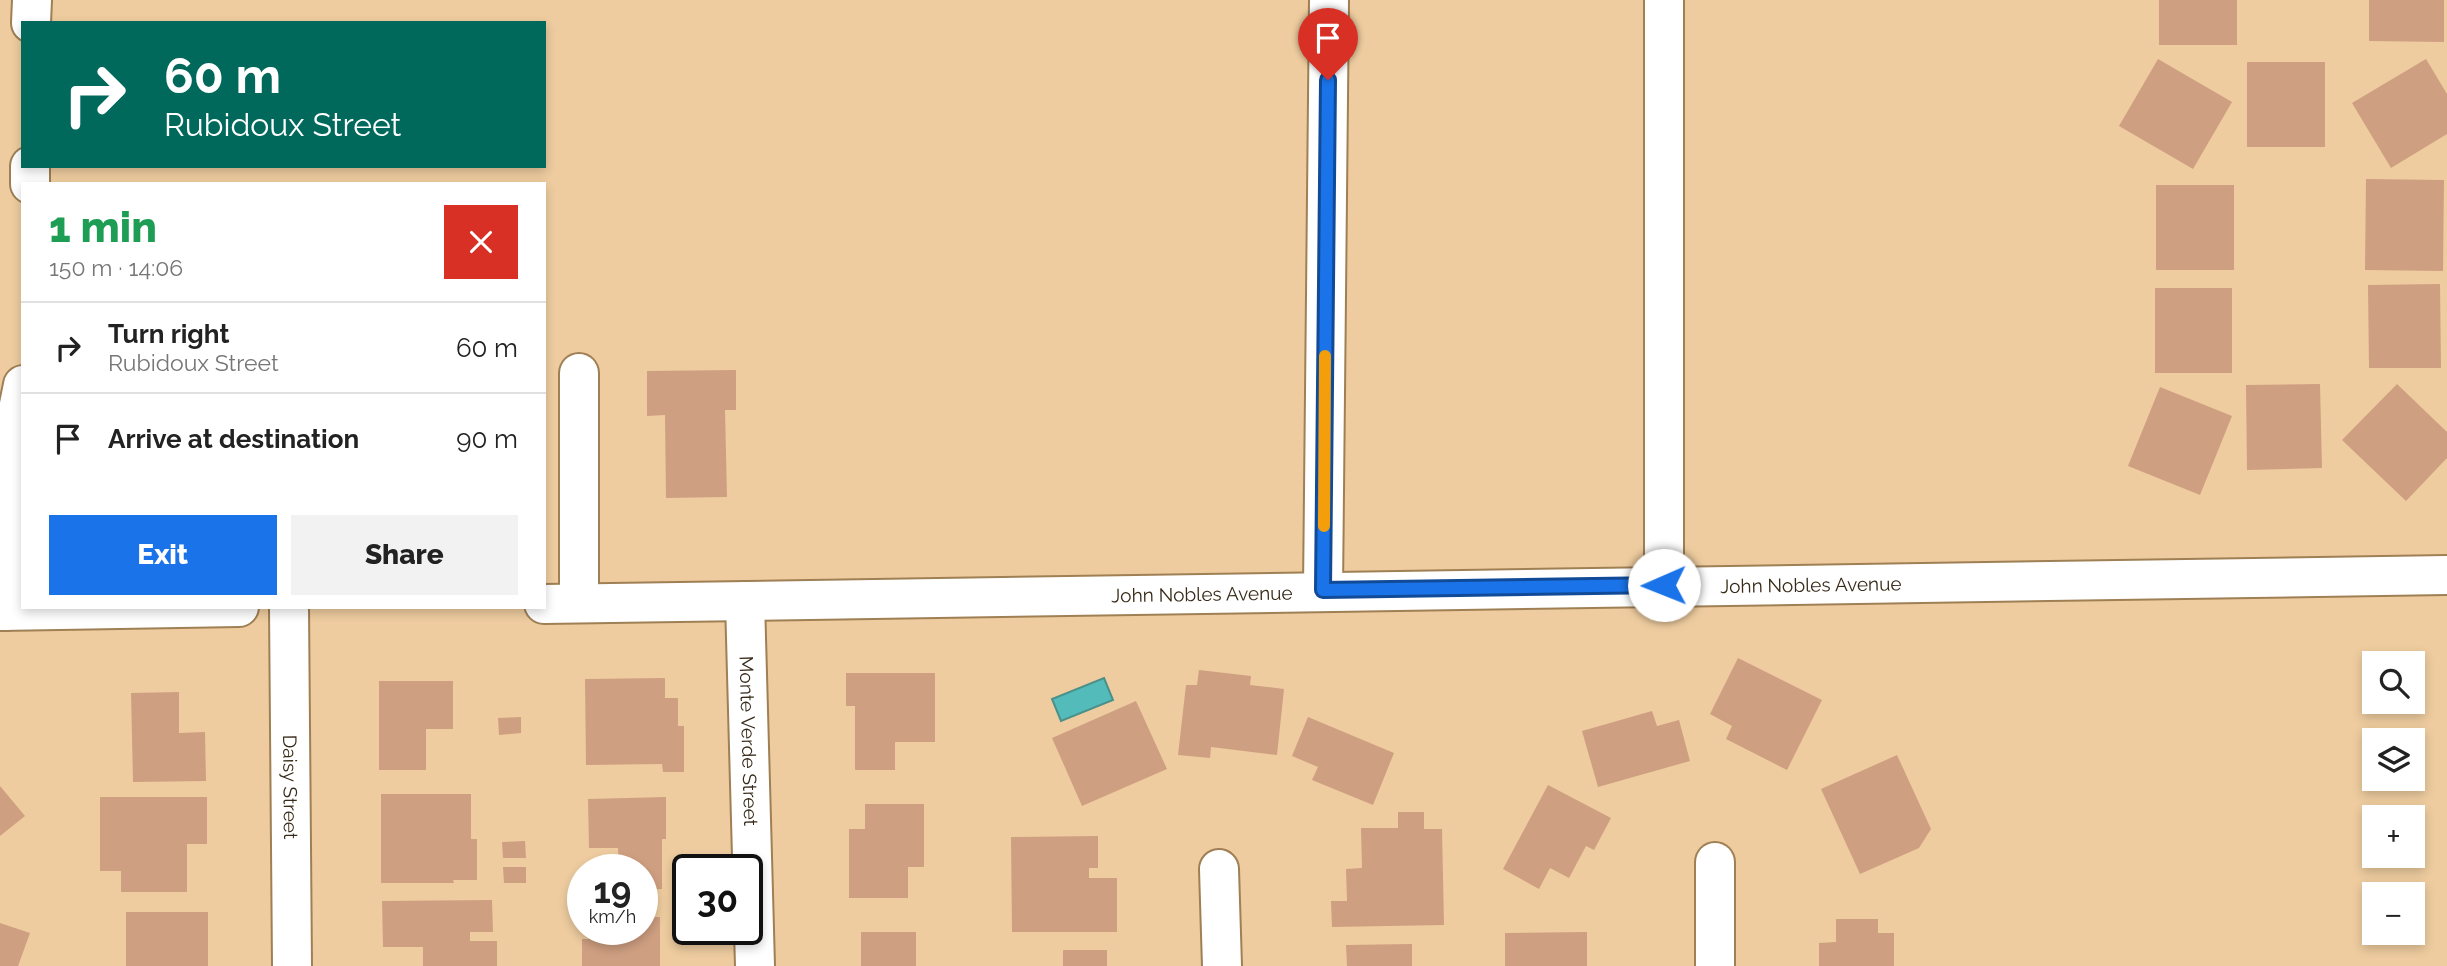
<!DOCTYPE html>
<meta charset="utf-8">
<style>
:root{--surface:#fff;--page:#f2f2f2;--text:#222;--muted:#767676;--line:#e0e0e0;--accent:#1a73e8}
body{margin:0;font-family:Raleway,sans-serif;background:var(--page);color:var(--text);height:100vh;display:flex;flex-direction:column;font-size:26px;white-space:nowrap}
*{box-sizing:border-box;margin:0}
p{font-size:23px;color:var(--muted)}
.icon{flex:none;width:38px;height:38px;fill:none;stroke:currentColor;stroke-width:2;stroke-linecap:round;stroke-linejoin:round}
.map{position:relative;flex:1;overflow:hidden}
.side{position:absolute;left:21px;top:182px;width:525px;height:427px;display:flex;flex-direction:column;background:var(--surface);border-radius:0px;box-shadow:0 4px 10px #0003}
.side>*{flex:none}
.guide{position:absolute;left:21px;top:21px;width:525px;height:147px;border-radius:0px;box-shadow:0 4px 10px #0003;background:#00695c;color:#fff;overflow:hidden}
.controls{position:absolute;left:2362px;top:651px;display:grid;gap:14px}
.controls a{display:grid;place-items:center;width:63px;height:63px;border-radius:0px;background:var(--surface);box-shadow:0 4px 10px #0003;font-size:35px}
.speed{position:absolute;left:567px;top:854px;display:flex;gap:14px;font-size:35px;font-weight:700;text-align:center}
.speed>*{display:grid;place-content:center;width:91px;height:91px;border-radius:50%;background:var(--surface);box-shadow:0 4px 10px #0003;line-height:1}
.speed small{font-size:18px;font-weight:400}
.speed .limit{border:4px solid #111;border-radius:10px;background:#fff;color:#111}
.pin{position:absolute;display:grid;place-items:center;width:60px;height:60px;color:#fff;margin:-72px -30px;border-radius:50% 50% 50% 0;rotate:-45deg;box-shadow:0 0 7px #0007}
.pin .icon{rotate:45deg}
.me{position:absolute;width:77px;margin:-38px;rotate:269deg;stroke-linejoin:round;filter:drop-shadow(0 0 5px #0008)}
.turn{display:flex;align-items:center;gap:24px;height:147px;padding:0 28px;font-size:32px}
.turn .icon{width:91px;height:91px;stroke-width:2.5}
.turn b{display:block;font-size:49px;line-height:60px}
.round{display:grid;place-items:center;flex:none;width:74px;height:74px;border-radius:0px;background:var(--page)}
.summary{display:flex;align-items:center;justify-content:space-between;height:119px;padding:0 28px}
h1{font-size:42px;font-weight:800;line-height:52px;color:#1e9e55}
.action{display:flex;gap:14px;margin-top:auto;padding:14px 28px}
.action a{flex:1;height:80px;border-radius:0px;background:var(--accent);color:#fff;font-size:28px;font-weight:800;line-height:80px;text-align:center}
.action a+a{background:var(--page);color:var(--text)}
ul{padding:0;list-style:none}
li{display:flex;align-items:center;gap:21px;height:91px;padding:0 28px;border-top:2px solid var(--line)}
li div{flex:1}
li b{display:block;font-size:26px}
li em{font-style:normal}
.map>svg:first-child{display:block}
.water{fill:#53bbba;stroke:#4b9089;stroke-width:2}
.building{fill:#cf9f81}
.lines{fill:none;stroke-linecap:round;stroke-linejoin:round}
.minor-casing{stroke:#9f7f54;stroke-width:42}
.minor{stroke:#fff;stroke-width:38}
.route-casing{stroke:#114b97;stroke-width:18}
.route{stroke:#1a73e8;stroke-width:12}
.slow{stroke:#f59e0b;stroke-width:12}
.labels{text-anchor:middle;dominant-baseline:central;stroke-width:6;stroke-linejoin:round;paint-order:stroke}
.street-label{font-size:19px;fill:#372a18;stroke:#fff1de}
</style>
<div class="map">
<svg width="2447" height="966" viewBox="0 0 2447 966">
<rect width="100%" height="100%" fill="#eecc9f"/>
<!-- water -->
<path class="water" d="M1104,678L1113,700L1061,721L1052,699Z"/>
<!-- building -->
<g class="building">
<rect x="2159" y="0" width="78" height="45"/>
<path d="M2369,0H2444V42L2369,41Z"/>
<path d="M2158,59L2232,102L2193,169L2119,126Z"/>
<path d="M2426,59L2447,94V134L2391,168L2352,103Z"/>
<rect x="2247" y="62" width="78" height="85"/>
<path d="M2366,179L2444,180L2443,271L2365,270Z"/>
<rect x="2156" y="185" width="78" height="85"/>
<path d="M2440,284L2441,368H2369L2368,285Z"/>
<rect x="2155" y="288" width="77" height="85"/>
<path d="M736,370V410H725L727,497L666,498L665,415L647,416V371Z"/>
<path d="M2320,384L2322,468L2247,470L2246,385Z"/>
<path d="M2397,384L2447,432V458L2406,501L2342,440Z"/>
<path d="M2160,387L2232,416L2200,495L2128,466Z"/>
<path d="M1738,658L1822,700L1787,770L1726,739L1732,726L1710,714Z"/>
<path d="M1199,670L1251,676L1250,685L1284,689L1277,755L1211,747L1210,758L1178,755L1186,685H1197Z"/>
<path d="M846,673H935V742H895V770H855V706H846Z"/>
<path d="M665,678V698H678V726H684V772H663L662,764L586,765L585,679Z"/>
<path d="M379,681H453V729H426V770H379Z"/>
<path d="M179,692V733L205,732L206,781L133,782L131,693Z"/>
<path d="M1136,701L1167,769L1082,806L1052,738Z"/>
<path d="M1652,711L1657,726L1679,720L1690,761L1598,787L1582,731Z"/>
<path d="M521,717V733L499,735L498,718Z"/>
<path d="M1308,717L1394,753L1373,805L1312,780L1318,767L1292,756Z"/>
<path d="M1897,755L1931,829L1919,848L1860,874L1821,789Z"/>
<path d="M1548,785L1611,818L1594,850L1586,846L1569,878L1550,868L1539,889L1503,869Z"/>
<path d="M0,786L25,816L0,836Z"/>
<path d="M381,794H471V839H477V880H453L454,883H381Z"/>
<path d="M100,797H207V844H187V892H121V871H100Z"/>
<path d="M666,797V839H662V889L642,890V870H619L618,848H589L588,799Z"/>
<path d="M865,804H924V867H908V898H849V829H865Z"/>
<path d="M1398,812H1424V829H1442L1444,925L1332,927L1331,901H1347L1346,869L1362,868L1361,828H1398Z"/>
<path d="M1098,836V868H1089V878H1117V932H1012L1011,837Z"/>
<path d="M525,841L526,858H503L502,842Z"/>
<path d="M503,867H526V883H504Z"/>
<path d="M492,900L493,932H470V941H497V966H423V947H383L382,901Z"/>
<rect x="126" y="912" width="82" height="54"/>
<path d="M642,917H660V966H582V939H613V929H642Z"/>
<path d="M1836,919H1878V933H1894V966H1819V943L1836,942Z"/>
<path d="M0,923L30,933L18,966H0Z"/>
<rect x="861" y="932" width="55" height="34"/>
<path d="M1587,932V966H1505V933Z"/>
<path d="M1412,944V966H1347L1346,945Z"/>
<rect x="1063" y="950" width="44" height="16"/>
</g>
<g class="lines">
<!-- minor casing -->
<g class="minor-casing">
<g id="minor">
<path d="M1664,0V585"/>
<path d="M31,23L32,0"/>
<path d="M30,184V166"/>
<path d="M579,373V603"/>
<path d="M1323,590L1329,0"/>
<path id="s1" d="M745,601L755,966"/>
<path id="s2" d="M544,604L2447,575"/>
<path id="s3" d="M289,607L292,966"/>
<path d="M0,611L239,607"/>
<path d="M6,611L14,429L23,385"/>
<path d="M1715,862V966"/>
<path d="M1219,869L1222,966"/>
</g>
</g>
<!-- minor -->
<use href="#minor" class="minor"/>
</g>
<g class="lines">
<!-- route casing -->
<g class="route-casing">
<path id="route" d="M1328,80L1323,590L1664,585"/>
</g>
<!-- route -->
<use href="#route" class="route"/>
<!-- slow -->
<path class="slow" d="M1324,526L1325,356"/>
</g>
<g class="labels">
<!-- street labels -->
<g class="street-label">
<text stroke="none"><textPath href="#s2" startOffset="1267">John Nobles Avenue</textPath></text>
<text stroke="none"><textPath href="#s2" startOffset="658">John Nobles Avenue</textPath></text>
<text stroke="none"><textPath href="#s1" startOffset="140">Monte Verde Street</textPath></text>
<text stroke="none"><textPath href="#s3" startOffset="180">Daisy Street</textPath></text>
</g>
</g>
</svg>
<div class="controls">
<a><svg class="icon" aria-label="search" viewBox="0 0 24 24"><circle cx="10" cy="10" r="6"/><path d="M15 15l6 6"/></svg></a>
<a><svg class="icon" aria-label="layers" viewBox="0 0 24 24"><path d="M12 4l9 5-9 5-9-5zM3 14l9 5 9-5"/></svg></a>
<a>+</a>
<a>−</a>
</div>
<div class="speed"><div>19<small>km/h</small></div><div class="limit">30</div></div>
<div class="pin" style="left:1328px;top:80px;background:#d93025"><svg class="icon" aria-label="arrive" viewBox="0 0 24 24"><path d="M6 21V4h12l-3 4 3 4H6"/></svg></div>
<svg class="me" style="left:1664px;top:585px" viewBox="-20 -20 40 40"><circle r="19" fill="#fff"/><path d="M0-13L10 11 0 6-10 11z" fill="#1a73e8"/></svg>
<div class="guide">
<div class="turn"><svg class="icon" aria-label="right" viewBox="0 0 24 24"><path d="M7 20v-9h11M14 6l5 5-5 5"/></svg><div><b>60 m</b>Rubidoux Street</div></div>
</div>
<section class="side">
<div class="summary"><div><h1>1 min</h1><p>150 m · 14:06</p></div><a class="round" style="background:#d93025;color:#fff"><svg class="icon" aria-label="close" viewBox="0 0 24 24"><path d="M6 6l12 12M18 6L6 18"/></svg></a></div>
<ul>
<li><svg class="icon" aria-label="right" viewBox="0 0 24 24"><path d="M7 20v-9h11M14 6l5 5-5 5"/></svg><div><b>Turn right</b><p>Rubidoux Street</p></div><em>60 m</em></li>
<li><svg class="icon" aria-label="arrive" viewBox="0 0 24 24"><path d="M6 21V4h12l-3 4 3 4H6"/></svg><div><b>Arrive at destination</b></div><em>90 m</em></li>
</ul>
<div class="action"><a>Exit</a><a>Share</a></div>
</section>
</div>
